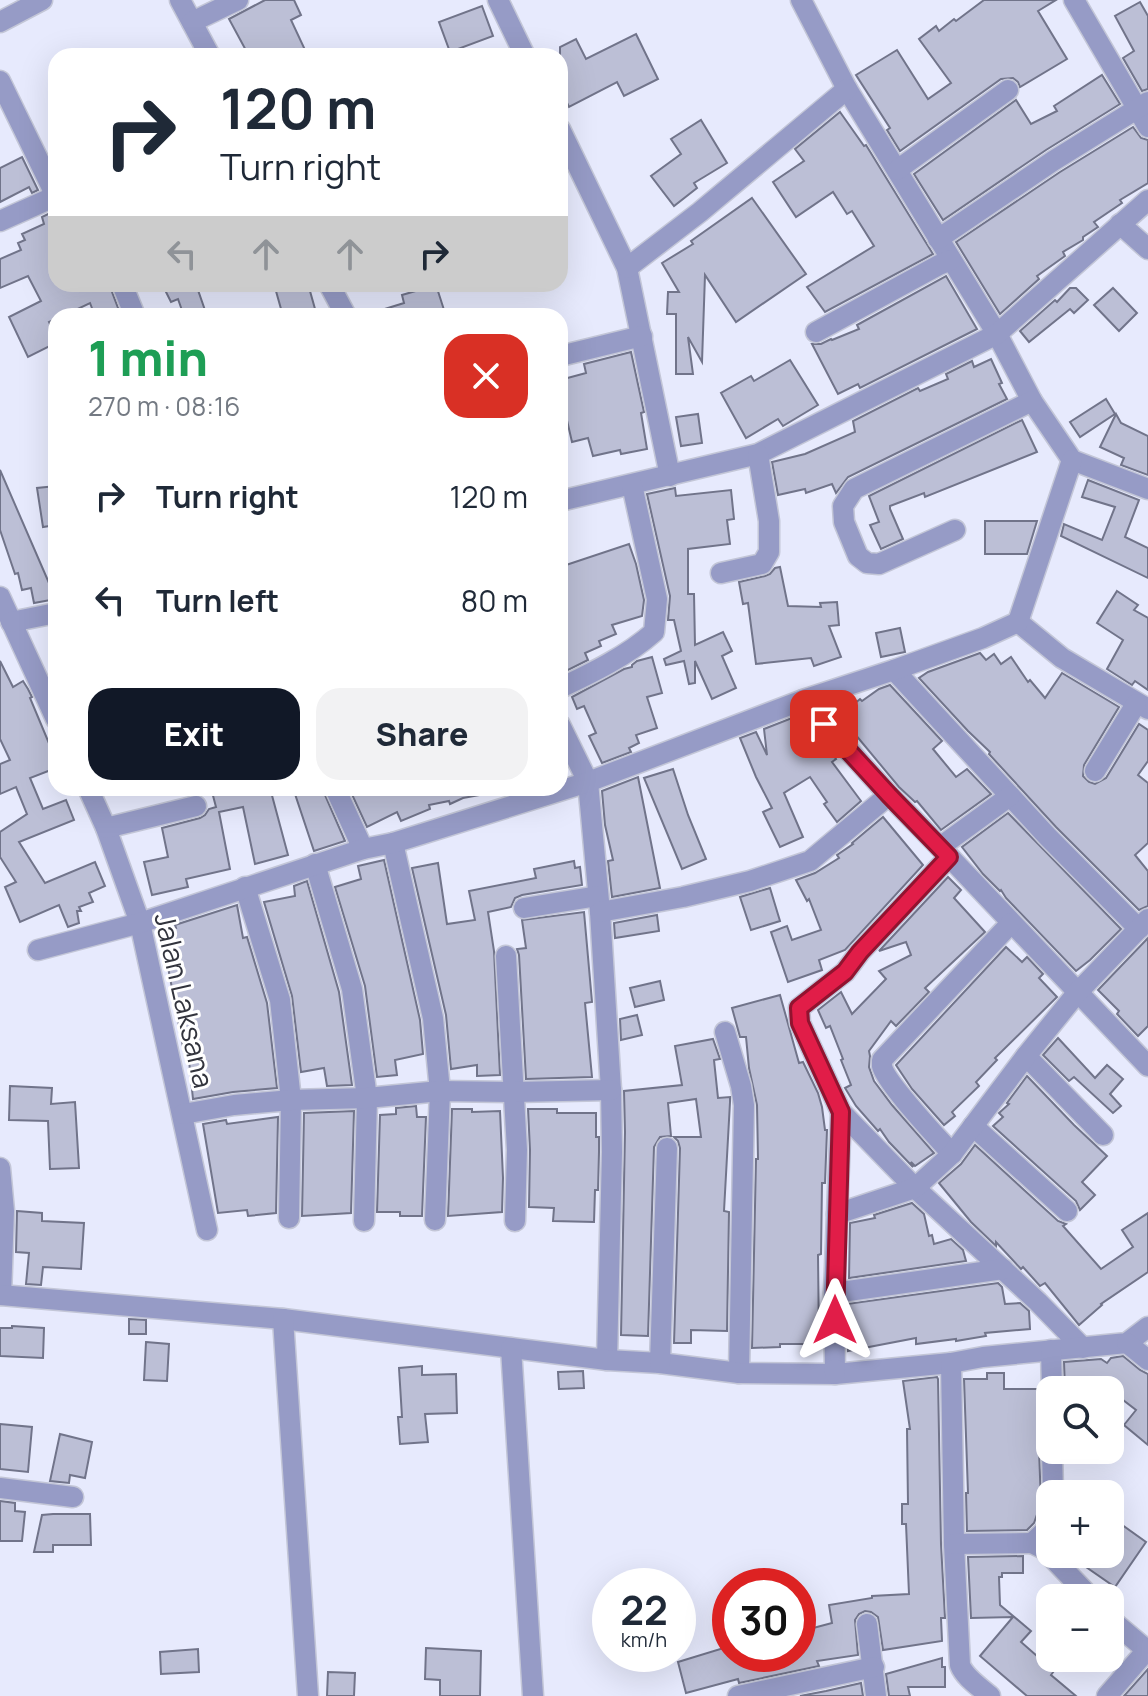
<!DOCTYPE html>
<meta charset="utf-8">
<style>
:root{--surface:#fff;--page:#f2f2f3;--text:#1f2937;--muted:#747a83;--accent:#111827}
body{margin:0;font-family:Manrope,sans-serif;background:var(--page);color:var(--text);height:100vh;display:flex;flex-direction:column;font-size:30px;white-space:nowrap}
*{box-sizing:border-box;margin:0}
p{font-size:26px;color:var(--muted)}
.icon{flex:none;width:44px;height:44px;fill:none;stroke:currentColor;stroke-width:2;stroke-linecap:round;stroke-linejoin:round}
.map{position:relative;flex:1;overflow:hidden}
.side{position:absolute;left:48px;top:308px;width:520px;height:488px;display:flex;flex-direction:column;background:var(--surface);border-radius:24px;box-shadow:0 8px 32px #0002}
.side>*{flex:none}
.hud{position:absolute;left:48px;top:48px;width:520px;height:244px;border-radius:24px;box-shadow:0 8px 32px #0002;background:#fff;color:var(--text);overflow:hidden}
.buttons{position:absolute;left:1036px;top:1376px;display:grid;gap:16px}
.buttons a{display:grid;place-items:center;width:88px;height:88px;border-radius:16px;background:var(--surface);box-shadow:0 8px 32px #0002;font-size:40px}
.speed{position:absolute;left:592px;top:1568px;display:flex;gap:16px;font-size:40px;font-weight:700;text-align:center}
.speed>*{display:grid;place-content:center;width:104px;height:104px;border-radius:50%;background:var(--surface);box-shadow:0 8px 32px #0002;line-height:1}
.speed small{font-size:20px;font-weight:400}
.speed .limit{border:12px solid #d22;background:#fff;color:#111}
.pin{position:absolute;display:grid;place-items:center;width:68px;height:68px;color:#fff;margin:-34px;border-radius:16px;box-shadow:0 4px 12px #0006}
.me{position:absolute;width:88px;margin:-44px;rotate:0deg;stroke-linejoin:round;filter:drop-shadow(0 0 6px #0008)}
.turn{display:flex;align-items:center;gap:28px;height:168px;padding:0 40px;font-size:36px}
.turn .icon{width:104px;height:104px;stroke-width:2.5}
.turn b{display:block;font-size:56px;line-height:68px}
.lanes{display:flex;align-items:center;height:76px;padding:0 40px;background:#0003;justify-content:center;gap:40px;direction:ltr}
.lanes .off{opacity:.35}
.round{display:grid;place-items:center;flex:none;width:84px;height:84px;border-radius:24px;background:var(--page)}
.headline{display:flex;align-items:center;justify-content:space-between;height:136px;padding:0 40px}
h1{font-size:48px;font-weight:800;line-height:60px;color:#1e9e55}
.action{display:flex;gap:16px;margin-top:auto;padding:16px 40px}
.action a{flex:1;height:92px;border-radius:24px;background:var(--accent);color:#fff;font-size:32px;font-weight:800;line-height:92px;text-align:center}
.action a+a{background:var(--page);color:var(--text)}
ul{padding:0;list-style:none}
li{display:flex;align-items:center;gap:24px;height:104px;padding:0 40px}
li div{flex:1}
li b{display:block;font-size:30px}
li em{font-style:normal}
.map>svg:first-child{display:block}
.building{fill:#bcbfd6;stroke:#71748a;stroke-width:2}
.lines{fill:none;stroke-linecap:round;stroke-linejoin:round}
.minor-casing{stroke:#c3c6d7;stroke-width:23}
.minor{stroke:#969bc6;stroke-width:20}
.route-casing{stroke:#92132f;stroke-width:20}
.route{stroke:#e11d48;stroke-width:14}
.labels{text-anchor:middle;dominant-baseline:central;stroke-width:6;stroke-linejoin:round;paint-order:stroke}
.street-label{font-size:28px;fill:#32343d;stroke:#fff}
</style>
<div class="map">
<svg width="1148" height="1696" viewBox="0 0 1148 1696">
<rect width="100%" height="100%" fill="#e7eafd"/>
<!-- building -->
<g class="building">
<path d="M265,0H294L301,15L291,20L306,52L299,56H249L229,19Z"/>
<path d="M984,0H1056L1038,11L1067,59L1020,87L1018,82L1013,78L1001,79L900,151L887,130L890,128L856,75L897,50L928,99L951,83L919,39L936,26L939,31L954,19L956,21Z"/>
<path d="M1140,2L1148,16V89L1142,91L1123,58L1134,51L1115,16Z"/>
<path d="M482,6L493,36L450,52L439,22Z"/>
<path d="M636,34L658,79L624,96L617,82L569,107L560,88V47L576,39L586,59Z"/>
<path d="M1102,75L1120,104L1046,150L943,220L914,174L1016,100L1031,124L1057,111L1054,106Z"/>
<path d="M840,112L864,146L866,145L933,254L825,312L807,287L874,246L852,211L847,214L833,192L796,217L773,182L804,161L795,149Z"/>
<path d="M701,120L727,163L694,183L697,188L674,206L651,176L681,154L671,139Z"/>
<path d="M1133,127L1141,138L1148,140V183L1120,200L1122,203L1094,222L1098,227L1083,237V240L1063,252L1065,256L1037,276L1039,279L1000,314L956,242L1060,172Z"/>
<path d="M22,157L38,190L32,193L29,187L0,202V168Z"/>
<path d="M752,198L806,274L736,322L705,275L702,362L688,337L693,374H676V314H667L668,292H679L662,263L693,244L691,241Z"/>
<path d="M56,210V284H109L121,316H95L90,303L63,316H56V319L49,322L56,336V343L28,357L9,317L41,301L28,276L0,288V259L21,250L18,243L25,240L22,234L44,224L42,217Z"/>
<path d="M946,276L977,329L860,388L858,384L838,394L812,344H821L831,339L832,340L859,329L857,325Z"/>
<path d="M162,284H213L198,290L207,316H184L178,299L171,302Z"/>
<path d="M274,284H308L317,316H283Z"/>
<path d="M436,285L445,313L436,316H373L372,313L404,303L402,295Z"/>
<path d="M1070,288H1076L1088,300L1074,313L1070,309L1029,342L1020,331L1055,300L1057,302Z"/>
<path d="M1113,288L1137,313L1119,331L1094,305Z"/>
<path d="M631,352L644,412L641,413L647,449L621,454L620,450L593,456L588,438L572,442L560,390V380L586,373L584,364Z"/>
<path d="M991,359L1002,383L999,384L1007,399L848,477L836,493L832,484L806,493L805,489L778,495L772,462L805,454L855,432L853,421L918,388L920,391L948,379L946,374L972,361L974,367Z"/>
<path d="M790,360L818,405L783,426L778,419L746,438L721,393L751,376L754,381Z"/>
<path d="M1106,399L1115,414L1080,437L1070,422Z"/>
<path d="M698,414L702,443L681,446L676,417Z"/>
<path d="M1116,414L1121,423L1148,436V475L1121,465L1124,458L1100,447Z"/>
<path d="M1022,420L1037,452L925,497L924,493L890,506V509L903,539L881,549L870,525L879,522L869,496Z"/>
<path d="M0,470L49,583L56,581V599L34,603L31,588L22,590L18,573L15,574L0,530Z"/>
<path d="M1088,480L1139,500L1125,537L1148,548V578L1061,536L1064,524L1102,540L1115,507L1082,497Z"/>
<path d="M56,486V525L43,527L37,488Z"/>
<path d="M675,488L676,496L731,490L734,519L727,520L730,544L688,549V594H694L695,645L723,632L732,651L722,656L736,688L712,699L695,661V683L689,684L684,661L666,665L664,659L681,651L674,620H668L670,596L647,494Z"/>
<path d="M985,521H1037L1027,554H985Z"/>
<path d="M629,544L636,564L644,600L642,616L612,625L616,634L599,641L601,646L585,653L588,660L560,674V567Z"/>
<path d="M780,567L788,606L821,607L820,603L837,602L839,625L829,626L841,657L814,666L811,658L756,664L748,603L743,604L739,582L765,576L770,574L775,568Z"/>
<path d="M1117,591L1138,605L1134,610L1148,618V690L1135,681L1132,685L1107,669L1123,640L1097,623Z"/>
<path d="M900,628L905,652L881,657L876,633Z"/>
<path d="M980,653L986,660L994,654L1001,664L1011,657L1028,682L1030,680L1045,698L1062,673L1119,707L1084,765L1083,776L1089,782L1095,784L1106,778L1139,724L1148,730V761L1138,775L1148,783V843L1135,855L1148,871V906L1139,910L1056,827L989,754L990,752L968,731L919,678L928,672Z"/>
<path d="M652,657L662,693L647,697L657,728L636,735L639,743L629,748L631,752L602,763L589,736L596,733L584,706L577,709L572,697L624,669L632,667V665L637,661Z"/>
<path d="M0,661L13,687L23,681L28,689L32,697L30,698L56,760V768L30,778L43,809L66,800L74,820L19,842L45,883L95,862L105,886L89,893L93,902L79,907L81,911H77L79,923L68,927L59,905L20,922L5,887L16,882L0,857V832L27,814L16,787L0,794V764L10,760L0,739Z"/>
<path d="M890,685L942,741L933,749L956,777L967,769L991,794L941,830L917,801L915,802L899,787L840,716L860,699L862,701L879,689Z"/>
<path d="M797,716L800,723L804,721L809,726L816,742L820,739L824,742L836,759L832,762L861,801L837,822L824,804L827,802L810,777L784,793L803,837L780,847L763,812L772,808L756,777L740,738L756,732L767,755L764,729Z"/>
<path d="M673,769L688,815L706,859L682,869L644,778Z"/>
<path d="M638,777L660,888L612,897L608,861L613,860L605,825L602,791Z"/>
<path d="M211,788H270L288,855L255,864L243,807L219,812L230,869L186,879L188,887L152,895L144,862L168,857L162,828L200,818L205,815L209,809L216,807Z"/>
<path d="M293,788H322L345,841L314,851Z"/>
<path d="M349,788H480V795L463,798L450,804L449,801L429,805L430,809L401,821L397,812L367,827Z"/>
<path d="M1008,813L1121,929L1090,960L1076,971L1006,898L1001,890L1000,891L983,874L962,847Z"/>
<path d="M883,817L923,865L845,950L819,960L822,970L788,982L771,932L787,926L792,940L821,930L809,899L807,901L796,880L815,873L839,858L837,855L853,844L852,843Z"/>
<path d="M384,860L420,1020L423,1054L395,1060L397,1075L377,1077L365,986L335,887L361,879L358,866Z"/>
<path d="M574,861L575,868L580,867L582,885L522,895L515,898L511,907L488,912L494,951L500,1075L477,1076V1065L451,1069L446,1015L412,868L438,863L447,924L475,920L469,891L536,878L534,869Z"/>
<path d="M948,877L961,890L954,898L985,932L925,988L929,992L896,1026L891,1021L869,1051L870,1056L869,1067L874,1081L892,1105L934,1153L915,1166L911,1162L913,1167L889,1142L880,1129L878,1131L856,1106L845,1088L851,1085L841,1060L843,1059L830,1026L826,1028L818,1010L841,992L852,1014L886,979L879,971L911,955L906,942L879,951Z"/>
<path d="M307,881L339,992L352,1085L327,1086L324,1068L301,1072L292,996L264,902L295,896L294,886Z"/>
<path d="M770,888L780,921L751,930L740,897Z"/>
<path d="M237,905L243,938L247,937L267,1003L277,1088L233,1092L193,1099L188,1051L184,1052L161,930L176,928L175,925Z"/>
<path d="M584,912L592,1002L585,1003L592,1077L526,1079L519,955L517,949L526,948L522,920Z"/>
<path d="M657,915L659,931L615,938L614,923Z"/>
<path d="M1148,938V1026L1138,1036L1117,1014L1119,1011L1098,990Z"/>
<path d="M1006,947L1022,962L1027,957L1043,974L1039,978L1057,997L995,1058L997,1060L976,1082L979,1086L952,1112L955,1116L944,1125L912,1089L896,1065Z"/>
<path d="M660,981L664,1000L635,1007L630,988Z"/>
<path d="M780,995L799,1063L803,1062L818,1093L822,1107L825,1130H827L825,1183H822L821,1254L818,1255L819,1344H780V1347L752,1348L756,1159H758L757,1105L749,1068L746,1037H740L732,1008Z"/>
<path d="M637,1015L642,1035L621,1040L620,1019Z"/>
<path d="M1058,1038L1095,1078L1107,1065L1123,1079L1110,1094L1121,1106L1113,1113L1074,1077L1069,1081L1043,1055Z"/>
<path d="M713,1039L720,1059L714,1060L718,1098L730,1097V1102L724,1211L729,1212L727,1331L691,1330V1343H674L680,1148L678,1141L674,1137H701L696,1099L668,1103L671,1136L660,1137L654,1147L648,1336L621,1335L625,1132L624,1091L682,1085L675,1046Z"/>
<path d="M1027,1076L1074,1125L1107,1156L1082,1182L1095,1195L1080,1210L1076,1201L993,1126L1003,1117L999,1113L1009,1104L1007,1103Z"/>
<path d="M10,1086L52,1088L51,1104L75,1102L79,1168L50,1169L48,1121L9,1120Z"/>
<path d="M416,1106L417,1117H426L422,1216H400V1212H377L380,1115L396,1114V1108Z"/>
<path d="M452,1109H472V1112L500,1111L503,1178L502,1212L448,1216Z"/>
<path d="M528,1109H557V1113H596V1137H599V1152L598,1190H595L594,1222L553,1221L554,1208L529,1207L530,1150Z"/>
<path d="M354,1111L351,1213L302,1216L304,1113Z"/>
<path d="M278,1117L276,1213L248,1216L247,1210L218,1213L203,1124L226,1120L227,1124Z"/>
<path d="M975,1145L1058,1221L1066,1224L1063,1226L1101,1269L1133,1247L1122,1230L1148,1213V1272L1101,1304L1102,1305L1079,1325L1045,1283L1040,1286L1023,1267L1021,1269L996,1242V1246L971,1222L939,1183L961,1164Z"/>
<path d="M912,1203L924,1214L929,1236L932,1235L934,1244L951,1239L963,1250L966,1261L849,1278L850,1223L875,1218L874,1215Z"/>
<path d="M17,1211L42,1213V1221L84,1223L81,1269L43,1267L41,1285L26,1284L29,1253L16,1252Z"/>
<path d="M998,1283L1002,1287L1005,1304L1020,1303L1029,1311L1030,1329L985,1333L986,1336L956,1341V1339L916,1344V1338L848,1351L847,1304Z"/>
<path d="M129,1319L146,1320V1334H129Z"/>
<path d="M12,1326L44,1328L43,1358L0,1356V1328H12Z"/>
<path d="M146,1342L169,1344L167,1381L144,1380Z"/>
<path d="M1123,1356L1140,1370L1148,1374V1445L1124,1425L1136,1410L1110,1390H1065L1064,1362L1101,1359L1107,1363L1111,1358Z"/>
<path d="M422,1366V1375L456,1374L457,1413L425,1414L428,1442L400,1444L398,1417H402L399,1368Z"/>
<path d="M583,1371L584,1388L559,1389L558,1372Z"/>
<path d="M987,1373H1004V1389H1039L1042,1398L1039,1450L1041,1503L1034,1523L1027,1530L967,1531L966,1493H968L964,1379H987Z"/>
<path d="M937,1377L938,1379L941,1544L945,1618H941L942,1641L883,1650L878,1617L871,1612L865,1611L859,1614L855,1620L858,1655L817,1661L819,1666L739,1683L738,1679L686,1693L678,1662L730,1646V1654H798V1632L832,1623L829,1605L872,1598V1596L909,1594L906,1524H902V1504H908L907,1429H910L903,1381Z"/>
<path d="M0,1424L32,1427L28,1472L0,1469Z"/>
<path d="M60,1434L92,1442L85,1478L70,1475L69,1483L50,1481Z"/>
<path d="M0,1501L15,1503V1511L25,1512L22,1541H0Z"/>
<path d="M53,1514H90L91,1545H53V1552H34L42,1515Z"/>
<path d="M1118,1522L1146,1542L1115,1587L1086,1567L1095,1554H1110V1533Z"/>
<path d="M1023,1556V1573H1002V1577H999L1000,1605L1031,1631L1021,1642L1054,1671L1051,1675L1076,1696H1027L980,1656L1013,1617L971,1618L968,1557Z"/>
<path d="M426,1648L481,1651L480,1696H440V1680L425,1679Z"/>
<path d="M198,1649L199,1672L161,1674L160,1652Z"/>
<path d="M942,1658V1667H945V1687H908L910,1696H889L886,1674Z"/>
<path d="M1148,1669V1696H1124Z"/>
<path d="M328,1672L355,1673L354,1696H327Z"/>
<path d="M861,1683L863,1696H800L826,1691Z"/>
</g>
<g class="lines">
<!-- minor casing -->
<g class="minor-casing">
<g id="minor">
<path d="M180,0L210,56"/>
<path d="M498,0L525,56"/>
<path d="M801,0L847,89L997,334L1032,401L1072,460L1148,489"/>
<path d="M1074,0L1148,127"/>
<path d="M0,22L42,0"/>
<path d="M192,22L238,0"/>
<path d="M0,81L56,196"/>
<path d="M560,129L627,268L670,476"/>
<path d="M897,170L1008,90"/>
<path d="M0,221L56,196"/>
<path d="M1120,224L1148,249"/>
<path d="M938,239L1053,161L1148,102"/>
<path d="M627,268L700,212L847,89"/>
<path d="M122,284L135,316"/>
<path d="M329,284L346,316"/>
<path d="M816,332L939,265L951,260"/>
<path d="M560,356L642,336"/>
<path d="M560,501L758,454L997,334L1148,200"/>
<path d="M955,530L879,564L867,563L858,556L844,522L843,506L854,489L1032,401"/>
<path d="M721,573L762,564L769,552V521L758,454"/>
<path d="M0,597L56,719"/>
<path d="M11,622L56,613"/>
<path d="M1018,622L1062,658L1148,709"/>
<path d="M894,670L1047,836L1139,929"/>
<path d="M560,688C592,673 627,656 654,632L657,599L632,485"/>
<path d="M803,700L889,795L940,847L1148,1066"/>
<path d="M560,725L588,782L600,912L611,1090L612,1152L607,1360"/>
<path d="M1095,771L1136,704"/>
<path d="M88,788L106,828L140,923L207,1230"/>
<path d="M335,788L363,849"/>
<path d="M106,828L196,806"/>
<path d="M393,843L433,1018L440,1091L435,1220"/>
<path d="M940,847L1010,796"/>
<path d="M949,857L860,952L845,972L799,1008L800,1023L841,1112L915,1188L1038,1302L1083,1348"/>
<path d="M315,864L352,989L367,1098L364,1221"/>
<path d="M245,887L280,1000L291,1100L289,1218"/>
<path d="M524,908L598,896"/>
<path d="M600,912L683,897L750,881L810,861L889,795"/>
<path d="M38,950L140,923L363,849L393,843L588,782L803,700L894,670L983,638L1018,622L1072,460"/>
<path d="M506,956L517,1150L515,1221"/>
<path d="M725,1032L741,1086L744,1105L739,1373"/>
<path d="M1026,1056L1103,1135"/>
<path d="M183,1114L234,1105L291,1100L367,1098L440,1091L514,1092L611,1090"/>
<path d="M973,1126L1067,1211"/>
<path d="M952,1154C939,1139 885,1082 882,1066C882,1064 882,1062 882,1060L1011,923"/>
<path d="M0,1168L4,1211L1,1295"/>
<path d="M837,1214L915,1188L952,1154L1026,1056L1077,993L1148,919"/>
<path d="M834,1293L1003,1269"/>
<path d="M0,1295L283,1319L607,1360L660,1363L739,1373L835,1374L951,1363L983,1357L1127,1343L1148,1327"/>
<path d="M283,1319L308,1696"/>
<path d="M1127,1343L1148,1360"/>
<path d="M511,1348L533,1696"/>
<path d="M1051,1350L1052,1390"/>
<path d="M660,1363L667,1148"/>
<path d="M951,1363L954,1544L960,1665C965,1678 980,1687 990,1696"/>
<path d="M835,1374L834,1293L841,1112"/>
<path d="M1052,1450L1053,1494"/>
<path d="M0,1488L73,1497"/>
<path d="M1050,1512L1046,1530L1032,1543L1044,1549L1091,1598"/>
<path d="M954,1544L1032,1543"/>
<path d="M1110,1619L1148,1651"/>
<path d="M867,1624L876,1696"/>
<path d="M738,1696L874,1667"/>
<path d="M1107,1696L1147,1650"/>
</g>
</g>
<!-- minor -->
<use href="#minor" class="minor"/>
</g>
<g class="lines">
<!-- route casing -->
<g class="route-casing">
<path id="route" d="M824,724L889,795L949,857L860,952L845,972L799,1008L800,1023L841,1112L835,1320"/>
</g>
<!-- route -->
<use href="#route" class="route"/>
</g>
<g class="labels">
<!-- street labels -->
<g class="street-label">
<text transform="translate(185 1000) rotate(77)">Jalan Laksana</text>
</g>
</g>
</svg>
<div class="buttons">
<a><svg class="icon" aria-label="search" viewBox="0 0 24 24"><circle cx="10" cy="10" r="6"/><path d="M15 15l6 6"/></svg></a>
<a>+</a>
<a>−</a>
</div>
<div class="speed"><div>22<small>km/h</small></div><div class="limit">30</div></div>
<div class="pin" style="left:824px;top:724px;background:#d93025"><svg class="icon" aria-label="arrive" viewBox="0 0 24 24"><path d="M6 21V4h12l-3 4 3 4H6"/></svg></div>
<svg class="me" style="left:835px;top:1320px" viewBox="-20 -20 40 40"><path d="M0-17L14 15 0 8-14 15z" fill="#e11d48" stroke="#fff" stroke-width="4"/></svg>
<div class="hud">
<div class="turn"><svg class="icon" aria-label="right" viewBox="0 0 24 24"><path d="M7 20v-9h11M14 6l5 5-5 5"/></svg><div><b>120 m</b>Turn right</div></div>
<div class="lanes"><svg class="icon off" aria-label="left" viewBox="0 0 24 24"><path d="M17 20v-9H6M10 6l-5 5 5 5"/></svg><svg class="icon off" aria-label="ahead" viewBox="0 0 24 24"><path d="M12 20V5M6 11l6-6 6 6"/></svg><svg class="icon off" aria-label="ahead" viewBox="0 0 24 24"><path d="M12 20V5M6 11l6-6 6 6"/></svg><svg class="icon" aria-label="right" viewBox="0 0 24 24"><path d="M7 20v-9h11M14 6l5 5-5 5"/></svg></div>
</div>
<section class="side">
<div class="headline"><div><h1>1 min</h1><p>270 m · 08:16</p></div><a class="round" style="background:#d93025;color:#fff"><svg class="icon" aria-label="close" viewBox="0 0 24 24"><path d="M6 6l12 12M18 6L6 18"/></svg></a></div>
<ul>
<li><svg class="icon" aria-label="right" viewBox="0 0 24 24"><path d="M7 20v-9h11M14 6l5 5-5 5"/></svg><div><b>Turn right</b></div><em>120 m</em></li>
<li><svg class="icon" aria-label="left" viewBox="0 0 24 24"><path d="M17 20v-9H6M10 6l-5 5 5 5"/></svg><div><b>Turn left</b></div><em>80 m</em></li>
</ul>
<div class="action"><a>Exit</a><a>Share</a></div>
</section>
</div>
